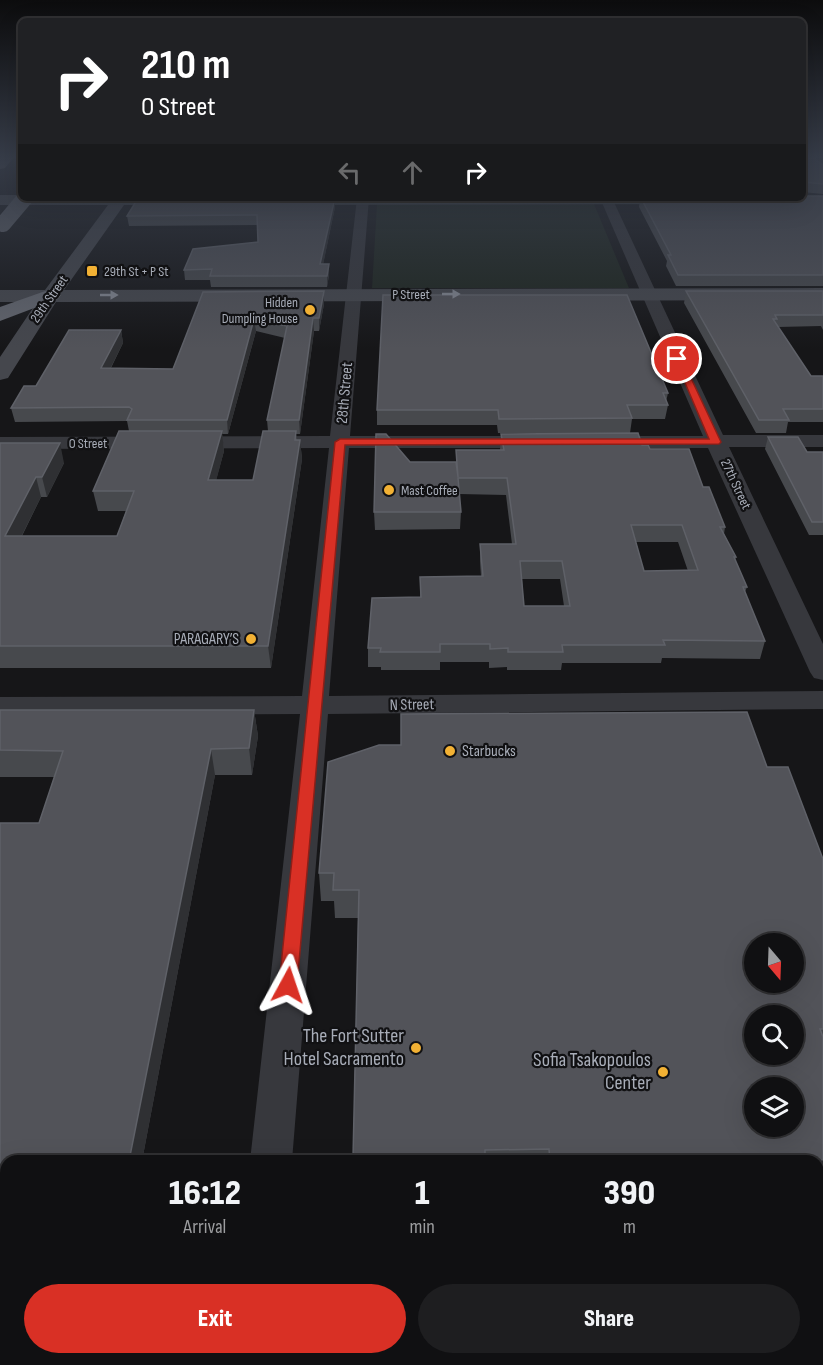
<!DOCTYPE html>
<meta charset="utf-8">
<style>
:root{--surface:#101012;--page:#1e1e20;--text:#f1f3f6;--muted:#9c9d9f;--line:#303032;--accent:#d93025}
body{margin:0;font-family:"Sofia Sans Condensed",sans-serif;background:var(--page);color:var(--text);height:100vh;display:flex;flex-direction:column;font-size:22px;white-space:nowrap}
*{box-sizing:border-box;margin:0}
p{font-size:20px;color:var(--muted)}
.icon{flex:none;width:33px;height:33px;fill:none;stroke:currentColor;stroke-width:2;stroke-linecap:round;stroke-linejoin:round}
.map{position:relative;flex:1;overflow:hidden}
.drawer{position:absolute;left:0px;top:1155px;width:824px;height:210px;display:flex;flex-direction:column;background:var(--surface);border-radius:18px 18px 0 0;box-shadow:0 6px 24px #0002,0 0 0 2px var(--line)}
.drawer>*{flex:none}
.banner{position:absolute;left:18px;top:18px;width:788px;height:183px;border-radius:9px;box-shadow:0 6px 24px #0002,0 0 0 2px var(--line);background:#202124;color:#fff;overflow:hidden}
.needle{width:39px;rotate:161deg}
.buttons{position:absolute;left:744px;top:933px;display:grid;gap:12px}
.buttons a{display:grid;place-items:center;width:60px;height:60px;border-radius:50%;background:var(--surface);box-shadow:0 6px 24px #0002,0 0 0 2px var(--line);font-size:30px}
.pin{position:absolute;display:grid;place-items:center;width:51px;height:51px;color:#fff;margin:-26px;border:3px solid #fff;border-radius:50%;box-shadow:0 2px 6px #0007}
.me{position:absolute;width:66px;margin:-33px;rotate:5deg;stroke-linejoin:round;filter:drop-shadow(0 0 4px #0008)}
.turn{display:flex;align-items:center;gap:21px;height:126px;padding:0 24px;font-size:27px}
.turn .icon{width:78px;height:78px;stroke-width:2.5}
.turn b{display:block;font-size:42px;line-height:51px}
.lanes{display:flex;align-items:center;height:57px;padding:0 24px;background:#0003;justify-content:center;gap:30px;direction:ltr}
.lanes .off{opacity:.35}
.eta{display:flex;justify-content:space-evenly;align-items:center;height:102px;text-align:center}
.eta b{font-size:36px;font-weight:800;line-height:42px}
.cta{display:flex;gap:12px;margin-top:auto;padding:12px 24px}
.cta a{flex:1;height:69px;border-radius:36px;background:var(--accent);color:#fff;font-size:24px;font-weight:800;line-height:69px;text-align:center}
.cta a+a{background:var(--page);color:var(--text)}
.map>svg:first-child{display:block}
.green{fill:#1e261f}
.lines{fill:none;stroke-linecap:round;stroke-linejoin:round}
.street{fill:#37383d;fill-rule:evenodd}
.secondary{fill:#45474d;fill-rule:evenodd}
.highway{fill:#63666e;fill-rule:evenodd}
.highway-bridge{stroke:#63666e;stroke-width:16}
.wall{fill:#47494d;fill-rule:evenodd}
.shaded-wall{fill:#2f3033}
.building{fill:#525359;stroke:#5f6168;stroke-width:1.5;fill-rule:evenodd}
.oneway{fill:#858993}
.route{fill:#d93025;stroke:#8d1f18;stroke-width:1.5}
.poi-dot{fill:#f2b134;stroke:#111113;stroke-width:2}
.labels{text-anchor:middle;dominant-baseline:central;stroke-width:4.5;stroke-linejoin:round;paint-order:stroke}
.far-poi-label{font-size:14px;fill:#a8adb8;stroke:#111113;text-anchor:start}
.far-street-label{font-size:14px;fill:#a8adb8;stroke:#111113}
.street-label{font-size:16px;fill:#a8adb8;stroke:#111113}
.poi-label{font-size:16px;fill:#a8adb8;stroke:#111113;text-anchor:end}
.near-poi-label{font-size:20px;fill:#a8adb8;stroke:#111113;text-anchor:end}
</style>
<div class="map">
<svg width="823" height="1365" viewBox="0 0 823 1365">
<rect width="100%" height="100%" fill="#161618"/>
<!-- green -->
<path class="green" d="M377,204H594L629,288H372Z"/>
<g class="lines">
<!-- street -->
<g class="street">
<path d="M357,198H369L350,436H537L544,438L547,442L544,446L537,448H349L329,696L823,691V709L328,714L292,1161H250L300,714L0,715V697L302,696L329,448L0,449V437L330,436Z"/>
<path d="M600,198H612L723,435H823V447H729L823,644V680L814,678L810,672L708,448H605L598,446L595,442L598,438L605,436H703Z"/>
<path d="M230,1359H276L275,1365H229Z"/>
</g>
<!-- secondary -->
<g class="secondary">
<path d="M0,195H21V198L190,200L182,205H124L64,290L823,288V300L56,302L8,378L0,380V357L37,302H0V290H45L108,205H0Z"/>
<path d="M285,198H690L691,199L683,204L291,205L285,203Z"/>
<rect x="0" y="1270" width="6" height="54"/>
<rect x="818" y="1270" width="5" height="54"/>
</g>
<!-- highway -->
<g class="highway">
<path d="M0,158H13L5,168L0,169Z"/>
<path d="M51,289L61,295L58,299L0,321V307Z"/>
</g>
<!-- highway-bridge -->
<path class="highway-bridge" d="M3,224L25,198"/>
</g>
<!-- wall -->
<g class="wall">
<path d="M802,158L823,165V194L802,192Z"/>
<path d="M823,196V286H676L666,266L667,261L639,207L640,198H802Z"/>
<path d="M335,207L323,264H329V275L327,287H211L210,280H185L184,270L258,242L257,225L129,226L127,216Z"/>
<path d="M324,291V304L319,331H314L300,434H296L297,440H300L302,459L271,668H0V443L64,463L47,497H41L22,536H117L126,511H98L93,491L129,431L127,421L15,422L11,408L36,386L121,330L123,343L111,368L173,369L203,292ZM256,331L285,338L267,420L268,431L253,480H216L224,451L222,434H228Z"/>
<path d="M686,291H823V330L821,326L778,327L811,376H823V422H788L786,433H756L684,303Z"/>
<path d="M668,393L666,402L668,405L665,419H632L630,433H498L497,425H377V410Z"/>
<path d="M501,434L642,445L650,449L703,487L725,527L724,534L736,557L735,560L747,587L745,592L765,641L760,659L662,658L661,663H562L561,670H507V667L489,668V662H440V670H381V667H368V648L420,597V577L481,576L480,562V544H512L506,495L459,494L461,512L460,529L375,530L374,512L410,462H456V450H500ZM636,542H678L688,571H644ZM522,579H560L564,606H524Z"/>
<path d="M768,437L807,452H823V535H809L765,449Z"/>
<path d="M0,710H254L258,736L252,775H215L142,1161H6V1194H0V823H39L54,777H0Z"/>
<path d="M767,767L823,859V1175L818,1179V1161H353L358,918H335L334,901H321L319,873Z"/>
</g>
<!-- shaded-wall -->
<g class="shaded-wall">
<path d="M335,198V207L321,275L320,264Z"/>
<path d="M329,264V275L327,287V276Z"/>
<path d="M324,291V304L319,331V318Z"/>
<path d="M313,318L314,331L300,434L299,420Z"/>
<path d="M254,319L256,331L228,434L227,420Z"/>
<path d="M121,330L123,343L104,381L101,368Z"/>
<path d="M222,431L224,451L211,500L208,480Z"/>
<path d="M300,440L302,459L271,668L268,646Z"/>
<path d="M60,443L64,463L47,497L42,477Z"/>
<path d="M36,477L41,497L11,557L5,536Z"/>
<path d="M254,710L258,736L252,775L249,748Z"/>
<path d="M211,749L215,775L142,1161H129Z"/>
<path d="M823,1159V1175L818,1179V1164Z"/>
</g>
<!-- building -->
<g class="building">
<path d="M802,158H814L823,165V184L804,182L802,185Z"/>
<path d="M802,196H823V275H678L668,255H671L641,198H802Z"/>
<path d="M138,198H335L320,264H329L327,276H210L212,269L184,270L193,249L258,242L257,215L127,216Z"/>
<path d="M324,291L319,318H313L299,420H267L287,326L254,319L227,420H127L132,409L129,407L11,408L24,386H36L69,330H121L101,368L173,369L203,292Z"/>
<path d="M686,291H823V315H775L777,319H773L811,376H823V409H783L789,420H759Z"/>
<path d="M383,295H627L668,393H663L668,405H627L632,418L499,419L498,410H377Z"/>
<path d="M119,431H222L208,480H253L263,431H296L295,440H300L268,646H0V443H60L42,477H36L5,536H117L134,491H93Z"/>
<path d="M638,433L642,445H648L650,449H689L703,487H709L725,527H720L736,557H734L747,587H743L765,641L663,640L665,645H562L563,652H508V648L490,649V644H440V652H380L381,648H368L372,598L421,597L420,577L483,576L480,544H516L507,478H458L461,512H374L376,434H386L410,462H456L458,477L456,450H504L501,434ZM631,525H682L698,570L644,571ZM520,561H562L570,606H524Z"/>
<path d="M768,437H798L807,452H823V522H812Z"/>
<path d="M0,710H254L249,748L211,749L129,1161H6V1169H0V823H39L63,751L0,750Z"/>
<path d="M747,712L767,767H788L823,859V1029H820L823,1037V1159L818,1164V1161H550L549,1149L485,1150V1155L353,1157L359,890H333L334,873H319L328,762L379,745H401V714ZM754,944H794V982H754ZM754,1016H794V1054H754ZM754,1088H794V1126H754Z"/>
</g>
<!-- one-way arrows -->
<defs><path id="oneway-solid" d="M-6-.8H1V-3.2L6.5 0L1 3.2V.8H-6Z" transform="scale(1.5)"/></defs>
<g class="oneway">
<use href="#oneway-solid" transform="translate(451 294)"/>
<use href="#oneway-solid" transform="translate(109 295)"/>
</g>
<!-- sky -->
<linearGradient id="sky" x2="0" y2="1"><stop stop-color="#0c0c0d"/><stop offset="0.45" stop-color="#363c48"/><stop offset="1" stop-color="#363c48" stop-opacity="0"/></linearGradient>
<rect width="823" height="349" fill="url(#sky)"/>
<!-- route -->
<path class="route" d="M674,357L682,359L721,442L719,444L345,445L297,985L295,991L288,993L282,991L279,985L335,442L340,439H709Z"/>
<!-- markers -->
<g class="poi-dot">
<rect x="86" y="265" width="12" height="12" rx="3"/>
<circle cx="310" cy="310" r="6"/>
<circle cx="389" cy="490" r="6"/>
<circle cx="251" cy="639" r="6"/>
<circle cx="450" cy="751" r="6"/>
<circle cx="416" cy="1048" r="6"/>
<circle cx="663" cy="1072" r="6"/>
</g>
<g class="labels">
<!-- far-poi labels -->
<g class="far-poi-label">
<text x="104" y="271">29th St + P St</text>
<text x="298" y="302" text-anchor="end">Hidden<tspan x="298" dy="16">Dumpling House</tspan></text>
<text x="401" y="490">Mast Coffee</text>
</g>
<!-- far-street labels -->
<g class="far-street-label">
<text x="411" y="294">P Street</text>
<text transform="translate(49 299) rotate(-55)">29th Street</text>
<text x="88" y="443">O Street</text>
<text transform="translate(736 484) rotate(65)">27th Street</text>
</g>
<!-- street labels -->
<g class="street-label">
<text transform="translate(345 393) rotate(-85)">28th Street</text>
<text transform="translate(412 705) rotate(-1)">N Street</text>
</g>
<!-- poi labels -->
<g class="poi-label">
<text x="239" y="639">PARAGARY’S</text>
<text x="462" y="751" text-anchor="start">Starbucks</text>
</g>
<!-- near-poi labels -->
<g class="near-poi-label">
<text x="404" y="1036">The Fort Sutter<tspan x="404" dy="23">Hotel Sacramento</tspan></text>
<text x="651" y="1060">Sofia Tsakopoulos<tspan x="651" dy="23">Center</tspan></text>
</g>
</g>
</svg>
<div class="buttons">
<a><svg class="needle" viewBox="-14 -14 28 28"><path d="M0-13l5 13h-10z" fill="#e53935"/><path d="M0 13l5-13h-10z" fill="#9c9d9f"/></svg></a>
<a><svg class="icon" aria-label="search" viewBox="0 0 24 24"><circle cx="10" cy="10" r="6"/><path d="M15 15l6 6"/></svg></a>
<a><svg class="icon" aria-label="layers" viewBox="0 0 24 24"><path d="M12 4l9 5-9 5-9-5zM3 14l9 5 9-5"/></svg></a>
</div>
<div class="pin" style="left:677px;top:359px;background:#d93025"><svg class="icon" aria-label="arrive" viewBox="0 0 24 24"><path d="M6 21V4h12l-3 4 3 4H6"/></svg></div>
<svg class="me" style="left:288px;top:985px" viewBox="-20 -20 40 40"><path d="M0-17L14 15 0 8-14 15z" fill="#d93025" stroke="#fff" stroke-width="4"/></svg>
<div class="banner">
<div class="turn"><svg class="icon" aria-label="right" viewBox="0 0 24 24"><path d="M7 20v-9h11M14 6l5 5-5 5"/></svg><div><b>210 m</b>O Street</div></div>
<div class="lanes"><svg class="icon off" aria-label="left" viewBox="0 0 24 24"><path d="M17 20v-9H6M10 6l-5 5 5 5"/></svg><svg class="icon off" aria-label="ahead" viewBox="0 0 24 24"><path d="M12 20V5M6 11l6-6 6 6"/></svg><svg class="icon" aria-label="right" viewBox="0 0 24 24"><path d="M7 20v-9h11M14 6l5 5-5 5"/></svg></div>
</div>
<section class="drawer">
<div class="eta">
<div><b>16:12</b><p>Arrival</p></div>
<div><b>1</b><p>min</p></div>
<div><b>390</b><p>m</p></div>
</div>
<div class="cta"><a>Exit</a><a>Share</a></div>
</section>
</div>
